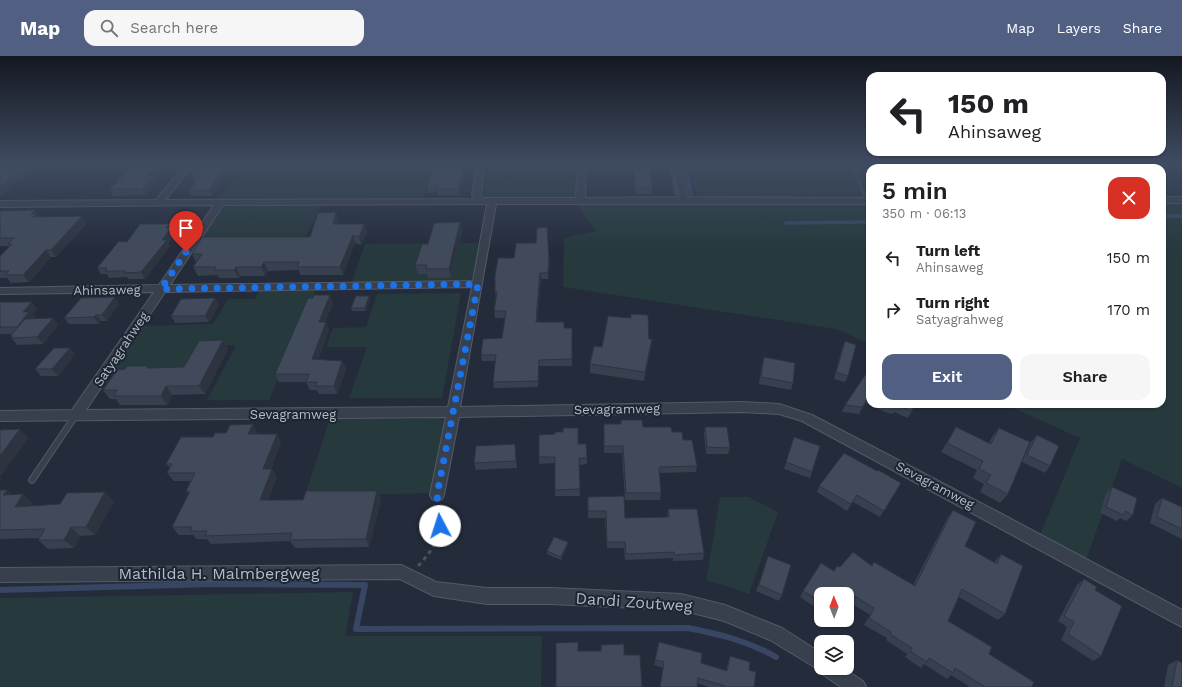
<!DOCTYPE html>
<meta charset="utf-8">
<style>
:root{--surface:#fff;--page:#f6f6f6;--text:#202124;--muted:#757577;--accent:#505f82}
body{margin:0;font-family:"Work Sans",sans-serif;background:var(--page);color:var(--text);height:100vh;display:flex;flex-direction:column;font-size:15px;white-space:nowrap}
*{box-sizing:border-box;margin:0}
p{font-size:13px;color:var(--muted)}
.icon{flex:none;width:22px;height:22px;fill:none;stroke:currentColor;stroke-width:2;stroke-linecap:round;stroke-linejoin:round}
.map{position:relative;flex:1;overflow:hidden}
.panel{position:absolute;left:866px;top:108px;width:300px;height:244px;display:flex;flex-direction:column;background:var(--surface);border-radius:12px;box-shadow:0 1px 3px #0004}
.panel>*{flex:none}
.banner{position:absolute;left:866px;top:16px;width:300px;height:84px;border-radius:12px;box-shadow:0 1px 3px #0004;background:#fff;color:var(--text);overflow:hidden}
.needle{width:26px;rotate:359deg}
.buttons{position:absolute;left:814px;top:531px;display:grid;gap:8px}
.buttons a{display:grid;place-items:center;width:40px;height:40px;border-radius:8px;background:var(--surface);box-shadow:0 1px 3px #0004;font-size:20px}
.pin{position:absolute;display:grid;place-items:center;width:34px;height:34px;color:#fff;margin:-41px -17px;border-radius:50% 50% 50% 0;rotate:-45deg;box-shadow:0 0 4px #0007}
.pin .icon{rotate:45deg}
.me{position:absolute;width:44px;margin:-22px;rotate:355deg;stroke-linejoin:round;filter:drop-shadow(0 0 3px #0008)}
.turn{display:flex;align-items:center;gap:14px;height:84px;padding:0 16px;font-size:18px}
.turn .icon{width:52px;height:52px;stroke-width:2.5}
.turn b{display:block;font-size:28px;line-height:34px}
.round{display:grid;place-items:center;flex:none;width:42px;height:42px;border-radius:12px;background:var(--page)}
.overview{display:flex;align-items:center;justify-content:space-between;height:68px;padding:0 16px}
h1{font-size:24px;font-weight:600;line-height:30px}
.primary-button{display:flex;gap:8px;margin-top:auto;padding:8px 16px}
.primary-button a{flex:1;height:46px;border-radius:12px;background:var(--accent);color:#fff;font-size:16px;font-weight:600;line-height:46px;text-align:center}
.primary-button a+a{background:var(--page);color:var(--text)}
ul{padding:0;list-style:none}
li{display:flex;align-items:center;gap:12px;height:52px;padding:0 16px}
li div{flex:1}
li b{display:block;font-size:15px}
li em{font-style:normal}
header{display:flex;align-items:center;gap:24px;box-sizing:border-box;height:56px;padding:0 20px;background:var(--accent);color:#fff}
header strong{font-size:19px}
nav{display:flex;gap:22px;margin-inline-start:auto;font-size:14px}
.search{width:280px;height:36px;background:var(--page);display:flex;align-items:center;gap:10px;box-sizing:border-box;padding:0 14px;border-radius:12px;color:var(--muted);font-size:15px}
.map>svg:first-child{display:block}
.green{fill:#26393d}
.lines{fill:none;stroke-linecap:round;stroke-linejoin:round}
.stream-far1{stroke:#384663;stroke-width:3.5}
.stream{stroke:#384663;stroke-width:6}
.lane-casing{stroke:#535a68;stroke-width:2}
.street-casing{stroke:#535a68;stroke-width:2}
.path-far1{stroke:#44565b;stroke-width:2;stroke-dasharray:2.5 2.5;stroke-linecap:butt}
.path{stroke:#44565b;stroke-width:3;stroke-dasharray:4 4;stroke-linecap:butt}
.lane{fill:#383f4d;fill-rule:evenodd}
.street{fill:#383f4d;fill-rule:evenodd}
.wall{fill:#37404e}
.shaded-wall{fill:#2d3440}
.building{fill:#404a5b;stroke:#2d3440}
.route{stroke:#1a73e8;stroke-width:7;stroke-dasharray:0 12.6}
.labels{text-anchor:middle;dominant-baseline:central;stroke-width:4;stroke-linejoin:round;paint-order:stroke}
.street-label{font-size:13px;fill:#b3bac8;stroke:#1d2432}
.near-street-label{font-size:16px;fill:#b3bac8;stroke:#1d2432}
</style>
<header>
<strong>Map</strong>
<div class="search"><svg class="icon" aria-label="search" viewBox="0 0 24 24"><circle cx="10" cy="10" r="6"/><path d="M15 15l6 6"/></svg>Search here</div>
<nav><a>Map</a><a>Layers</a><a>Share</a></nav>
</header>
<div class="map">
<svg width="1182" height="631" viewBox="0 0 1182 631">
<rect width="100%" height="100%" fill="#242c3c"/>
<!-- green -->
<g class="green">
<path d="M243,107H434L422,144L216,145Z"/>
<path d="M489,107H531V114H577V138L569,142L487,144L485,135Z"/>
<path d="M689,107H1091L1096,112H870V142L697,143Z"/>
<path d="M1096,107H1136L1142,112H1102Z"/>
<path d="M1162,146H1182V432L1122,403L1086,504L1040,479L1080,382L1005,348H1162Z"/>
<path d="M870,147V288L836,273L563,231L564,182L597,175L576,148Z"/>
<path d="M322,149L303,186L197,188L219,154L228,150Z"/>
<path d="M480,187L474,221L467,226L351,228L365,188Z"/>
<path d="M316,233L269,344H207L236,289H201L185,316L109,318L141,270L213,268L228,243H255L259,235Z"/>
<path d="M461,237L442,342H349L367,291H326L333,272L366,271L377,238Z"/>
<path d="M432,360L441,363L446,366L434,437L305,440L330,362Z"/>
<path d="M720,441H749L778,456L749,538L727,530L706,525Z"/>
<path d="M353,536L345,580H542L541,631H0V542Z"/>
</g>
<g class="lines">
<!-- stream-far1 -->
<g class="stream-far1">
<path d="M671,107L676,138"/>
<path d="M685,107L691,138"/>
<path d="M851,107L870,152"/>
<path d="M1162,160H1182"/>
<path d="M786,167L870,166"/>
</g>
<!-- stream -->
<path class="stream" d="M0,534L212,528L365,529L356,573L688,572C719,578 748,585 776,601"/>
<!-- lane casing -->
<g class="lane-casing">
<path id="lane" d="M74,357H78L79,359L34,426L32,427L30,426L29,424L30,422Z"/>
</g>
<!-- street casing -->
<g class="street-casing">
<g id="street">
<path d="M187,107H195L165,144L474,143L472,139L477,107H485L481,139L484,142H576L578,107H586L585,142L679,141L673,107H681L688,141L870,142V148H496L460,351L742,346L779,348L812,359L996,455L1182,554V571L802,365L779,358L742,356L459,361L444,439L442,443L437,445L432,443L430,439L446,361L0,365V355L72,354L154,236L0,238V232L159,229L214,149L0,151V145L156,144ZM479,148H487L473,225L170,229L223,149ZM472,231L448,351L86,354L165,236Z"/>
<rect x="1162" y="141" width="20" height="6"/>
<path d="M401,509L436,526L487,532H551L681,538L725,549L782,572L821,597V612H843L863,625L866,631H841L822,618L821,615L770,584L724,565L681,554L551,548H487L434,540L400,523L0,526V512Z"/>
</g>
</g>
<!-- path-far1 -->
<path class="path-far1" d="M1094,107L1100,112"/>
<!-- path -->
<path class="path" d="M418,510C438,489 440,478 438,450"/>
<!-- lane -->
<use href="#lane" class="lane"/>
<!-- street -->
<use href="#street" class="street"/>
</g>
<!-- wall -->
<g class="wall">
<path d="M0,107L42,109L26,124H19L2,139H0Z"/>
<path d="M199,107H234L231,111L232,113L212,140H192L189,134L197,124H194L191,117Z"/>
<path d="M434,107H468L459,139H437V136L428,137L427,130Z"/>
<path d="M532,107H563L562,113H532Z"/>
<path d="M595,107H659L658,110H650L652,131V138H635L634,115H595Z"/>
<path d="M1133,107H1182V117L1176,113H1162V112H1155L1153,111H1138Z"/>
<path d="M155,120L158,126L146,139L113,140L110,133Z"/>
<path d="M0,155L39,161L86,168L56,201H51L29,226L11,227L7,222H0V200L10,191L9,190H0Z"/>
<path d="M336,156L339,164L338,168H364L367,176L361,189L355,187L343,219H300L299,214L268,215L265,220H240L239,222H219L217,219L198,220L193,211L196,206L192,198L310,181Z"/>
<path d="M460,166L462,175L451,222H428L427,218H418L415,209Z"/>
<path d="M173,174L172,175L174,179L168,187L170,190L145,223H128L127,221L109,222L107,218H101L97,212L127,186Z"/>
<path d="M514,202L550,207L548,223H541L537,266L564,272H572V310H539L538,331L494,332L493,326L495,305H482L481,299L502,282L505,262H495L494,255L496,242L495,236Z"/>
<path d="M369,240L370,243L366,255H352L351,252Z"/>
<path d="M215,242L219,249L209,266L175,267L171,260Z"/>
<path d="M0,246L37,253L32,259L35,262H53L58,269L43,288L17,289L10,280L12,278H0Z"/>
<path d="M333,247L325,266H326L329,274L318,304L342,305L346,313L337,338H319L317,334H310L306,326H279L275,318Z"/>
<path d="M119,248L107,265H101L99,268H69L64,262Z"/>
<path d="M652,283L651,292L644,325L590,317V308L602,291Z"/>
<path d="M223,284L228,293L205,338L172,339L167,349H120L116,343H110L103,334L125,313L148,310L149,312L184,311Z"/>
<path d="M845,285L848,320L845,326L834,323L842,292Z"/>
<path d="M70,292L75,298L58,320H41L35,313Z"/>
<path d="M764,301L793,327L791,334L759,328L762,308Z"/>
<path d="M870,312V348H916L908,362L894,356L892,358L885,356L866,347L859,358L842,356L845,349Z"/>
<path d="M621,364L643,371L672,376L683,384L697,410L696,416L659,417L661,437L660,444H625L622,397H604V368H621Z"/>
<path d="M705,371L730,392L728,398H706L704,377Z"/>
<path d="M956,371L989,387L992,381L999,372L1008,438L1000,447L980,436L984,428L973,422L977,414L941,396Z"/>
<path d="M258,377L257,378L281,386L271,413H272L277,421L268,444L381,443L369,491L295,492L290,485L211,488L207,483H197L193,479H179L172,471L189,438L186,435L191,425H174L167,417L170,412L166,408L213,381Z"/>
<path d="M1037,379L1050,410L1045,417L1022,406L1031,386Z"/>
<path d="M794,381L812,416L810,422L784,413Z"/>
<path d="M578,388L587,402V408L579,409L580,440H555V407L539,408V401Z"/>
<path d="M515,394L517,412L476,414L474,407Z"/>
<path d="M877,415L901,427L880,461L853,446L847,455L817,436L819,430Z"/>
<path d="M1112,431L1133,459L1126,465L1120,462L1117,465L1100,457L1106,437Z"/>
<path d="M0,434L33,447L31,450L114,445L95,479L80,480L74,492L48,493L38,484L40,482L0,483Z"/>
<path d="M588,441L625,462L667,461L668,453L704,497L703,504L673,505V502L625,504L624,492H607L605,462H588Z"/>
<path d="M1162,442L1182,451V483L1150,467L1155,448Z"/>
<path d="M953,454L965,490L994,506L995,505L1001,498L1005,558L998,564L959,541L948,565L989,598L1032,631H970L951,619L947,623L924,608L921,612L905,601L907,598L886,584L887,582L864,569L870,559L847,545V538H821V555L800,541L803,535L840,511L872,510L913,529L948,461Z"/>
<path d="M568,489L561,504L547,498V495Z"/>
<path d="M768,500L782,539L779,545L756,535Z"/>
<path d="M1084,523L1095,534L1101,600L1093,605L1061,584L1067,571L1058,565L1077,529Z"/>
<path d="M659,586L701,607L726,614L728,606L730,600L749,614L754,631H709L697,627L663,612L654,609Z"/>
<path d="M1177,604L1182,631H1164L1168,609Z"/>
</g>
<!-- shaded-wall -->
<g class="shaded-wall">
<path d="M34,107H41L42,109L26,124L21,118Z"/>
<path d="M158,107H166L155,120L158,126L146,139L142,133L147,120Z"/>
<path d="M227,107H234L231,111L232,113L212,140L209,134Z"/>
<path d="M465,107H468L459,139L458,133Z"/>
<path d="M15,118L19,124L2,139L0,136V131Z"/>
<path d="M35,154L40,161L33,160L31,158Z"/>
<path d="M336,156L339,164L336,176L333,168Z"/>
<path d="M82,160L86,168L56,201L51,194Z"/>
<path d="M460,166L462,175L451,222L449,213Z"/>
<path d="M170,168L173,174L172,175L174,179L168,187L170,190L145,223L141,216L162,184L166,172Z"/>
<path d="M364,168L367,176L361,189L359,181Z"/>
<path d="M353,179L355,187L343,219L340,211Z"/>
<path d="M46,194L51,201L29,226L23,219Z"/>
<path d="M549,200L550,207L548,223V217Z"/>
<path d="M264,206L268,215L265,220L261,211Z"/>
<path d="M236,211L240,220L239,222L234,214Z"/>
<path d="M540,217L541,223L537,273L536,266Z"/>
<path d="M330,239L333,247L322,274L319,266Z"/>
<path d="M369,240L370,243L366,255L365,252Z"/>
<path d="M115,241L119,248L107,265L102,259Z"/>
<path d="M215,242L219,249L209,266L205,260Z"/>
<path d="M32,246L37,253L32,259L35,263L22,277L17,271L23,256Z"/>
<path d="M96,259L101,265L99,268L94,261Z"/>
<path d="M53,262L58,269L43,288L37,281Z"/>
<path d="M326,266L329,274L315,311L312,303Z"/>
<path d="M652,283L651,292L644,325L645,316Z"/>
<path d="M223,284L228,293L205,338L199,330Z"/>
<path d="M70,292L75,298L58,320L52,313Z"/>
<path d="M342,305L346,313L337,338L334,330Z"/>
<path d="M166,330L172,339L167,349L161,340Z"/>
<path d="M869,340L866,347L859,358L862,351Z"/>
<path d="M253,368L258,377L253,387L248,378Z"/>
<path d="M20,373L29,382L0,421L2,423L0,426V400Z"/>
<path d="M277,378L281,386L268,421L263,413Z"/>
<path d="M272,413L277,421L265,452L260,444Z"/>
<path d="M7,434L17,443L3,439Z"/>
<path d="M377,435L381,443L369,491L366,483Z"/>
<path d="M105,436L114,445L95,479L86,471Z"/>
<path d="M23,438L33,447L25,459L15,451Z"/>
<path d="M857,439L853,446L847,455L851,448Z"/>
<path d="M71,471L80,480L74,492L64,484Z"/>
<path d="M568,486V489L561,504V501Z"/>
</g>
<!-- building -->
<g class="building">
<path d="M0,107H34L21,118H15L0,131Z"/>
<path d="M135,107H158L147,120H154L142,133H110Z"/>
<path d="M199,107H229L209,134H189L202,117H191Z"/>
<path d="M434,107H465L458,133H436L437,130H427Z"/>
<path d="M532,107H562V108Z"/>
<path d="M595,107H649L652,131H636L634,109L595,108Z"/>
<path d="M35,154L31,158H36L33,161L82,160L51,194H46L23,219H5L9,215H0V200L12,188H8L14,182H0V155Z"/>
<path d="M336,156L333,168H364L359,181L353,179L340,211H297L299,206H264L261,211H236L234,214H214L216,211H193L202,198H192L202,181H310L318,157Z"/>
<path d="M460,166L449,213H426L427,209H415L422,188H428L434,167Z"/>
<path d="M140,168H170L166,172H171L162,184H167L141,216L124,217L126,215H105L107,212H97L119,185L127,186Z"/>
<path d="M547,171L549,200L548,217H540L536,266H564V272H572V303L539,304L538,325L493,326L496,299H481L483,283L502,282L506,255H494L497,236H495V219L498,202H514L516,187H536L537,172Z"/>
<path d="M314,239H330L319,266H326L312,303L342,305L334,330H315L317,326H306L309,318H275L308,242H313Z"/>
<path d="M356,240H369L365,252H351Z"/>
<path d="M115,241L102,259H96L94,261L64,262L81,242Z"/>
<path d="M215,242L205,260H171L181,243Z"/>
<path d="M0,246H32L23,256H29L17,271H0Z"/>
<path d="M631,258L648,259L649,283H652L645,316L590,308L594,290L602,291L608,260L631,262Z"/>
<path d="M53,262L37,281L11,282L13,280H10L25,263Z"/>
<path d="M223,284L199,330H166L161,340H114L117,334H103L117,314L125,313L127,310H148L147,312L184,311L199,285Z"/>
<path d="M845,285L856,289L848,320L836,316Z"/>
<path d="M54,292H70L52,313H35Z"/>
<path d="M764,301L795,307L793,327L761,321Z"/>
<path d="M870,312V340H869L862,351L845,349Z"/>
<path d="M886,348H915L911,355L897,349L896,351Z"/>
<path d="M621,364H642L643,371H671L672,376H682L683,384H692L697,410L661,411L659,412L661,437H626L623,390H604V368H621Z"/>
<path d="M253,368L248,378H277L263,413H272L260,444H303L306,435H377L366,483L290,484L292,477L205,480L207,475H190L192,471H172L190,435H186L195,417H167L172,408H166L181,381H213L215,377H226L230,369Z"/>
<path d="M705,371H727L730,392L707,391Z"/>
<path d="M956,371L991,388L999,372L1030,386L1008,438L986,427L991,419L979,413L983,405L947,387Z"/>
<path d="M563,372H578V388H586L587,402H579L580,433L555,434V401H539V379L555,378V376H563Z"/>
<path d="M20,373L0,400V374Z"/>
<path d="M1037,379L1059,390L1050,410L1027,399Z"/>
<path d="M794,381L820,390L812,416L786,406Z"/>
<path d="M515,388L516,405L474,407L476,390Z"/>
<path d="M844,397L877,415L878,414L901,427L884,455L857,439L851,448L819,430Z"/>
<path d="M1112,431L1137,442L1133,459L1125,455L1123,459L1106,451Z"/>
<path d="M0,434H7L3,439L23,438L15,451L60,448L67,437L105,436L86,471H71L64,484H38L45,473L0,474Z"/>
<path d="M624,440L625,462L669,461L668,453H697L704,497L674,499V496L626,498L625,486H607L606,455H588V441Z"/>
<path d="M1162,442L1182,451V473L1157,461Z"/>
<path d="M953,454L976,466L965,490L997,508L1001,498L1023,510L1005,558L962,533L948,565L992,591L989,598L1034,626L1032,631H985L955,612L953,617L929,602L927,606L910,595L912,592L890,578L891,576L869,562L874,552L848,536L847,538H821V546L803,535L821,507L834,515L837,510L840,511L853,496L872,510L874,506L915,530Z"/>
<path d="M554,481L568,486L561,501L547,495Z"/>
<path d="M768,500L791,509L782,539L759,529Z"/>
<path d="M1084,523L1097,531L1095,534L1122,550L1101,600L1068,578L1074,566L1064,560Z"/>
<path d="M578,586V595H601V589L624,588V599H640L642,631H556V587Z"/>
<path d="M659,586L702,597L701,607L727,615L730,600L750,606L749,614L756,616L754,631H725V630L698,622L697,631H660L664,606L655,604Z"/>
<path d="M1177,604L1182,607V631H1172Z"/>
</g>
<!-- sky -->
<linearGradient id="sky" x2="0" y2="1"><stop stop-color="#141821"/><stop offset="0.55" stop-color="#3f4b61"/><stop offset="1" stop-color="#3f4b61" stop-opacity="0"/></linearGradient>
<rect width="1182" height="195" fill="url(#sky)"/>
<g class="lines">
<!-- route -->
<path class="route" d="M186,196L161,233L478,228L437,439L440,470"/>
</g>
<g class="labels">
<!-- street labels -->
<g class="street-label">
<text transform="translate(107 234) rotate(-1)">Ahinsaweg</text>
<text transform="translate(121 293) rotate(-56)">Satyagrahweg</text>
<text transform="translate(617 353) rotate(-1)">Sevagramweg</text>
<text x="293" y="358">Sevagramweg</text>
<text transform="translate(935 429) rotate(28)">Sevagramweg</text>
</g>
<!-- near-street labels -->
<g class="near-street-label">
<text x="219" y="517">Mathilda H. Malmbergweg</text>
<text transform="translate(634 546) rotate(4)">Dandi Zoutweg</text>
</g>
</g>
</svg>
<div class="buttons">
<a><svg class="needle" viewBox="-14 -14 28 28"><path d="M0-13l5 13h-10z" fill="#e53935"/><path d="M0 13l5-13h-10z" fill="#757577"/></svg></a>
<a><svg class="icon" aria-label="layers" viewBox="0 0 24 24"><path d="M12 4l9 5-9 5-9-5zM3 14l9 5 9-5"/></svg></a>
</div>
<div class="pin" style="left:186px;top:196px;background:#d93025"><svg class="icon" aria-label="arrive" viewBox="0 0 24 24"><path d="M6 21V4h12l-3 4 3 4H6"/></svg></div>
<svg class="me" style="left:440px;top:470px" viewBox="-20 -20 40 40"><circle r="19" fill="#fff"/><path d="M0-13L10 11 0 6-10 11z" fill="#1a73e8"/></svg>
<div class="banner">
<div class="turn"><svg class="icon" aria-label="left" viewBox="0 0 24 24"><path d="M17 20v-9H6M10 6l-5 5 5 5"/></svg><div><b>150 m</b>Ahinsaweg</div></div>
</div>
<section class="panel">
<div class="overview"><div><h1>5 min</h1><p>350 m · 06:13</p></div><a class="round" style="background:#d93025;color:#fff"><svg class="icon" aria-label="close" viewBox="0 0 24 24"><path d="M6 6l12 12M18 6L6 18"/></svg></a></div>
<ul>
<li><svg class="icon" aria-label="left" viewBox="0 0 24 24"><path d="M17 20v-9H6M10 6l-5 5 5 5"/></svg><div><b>Turn left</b><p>Ahinsaweg</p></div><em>150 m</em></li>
<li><svg class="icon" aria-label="right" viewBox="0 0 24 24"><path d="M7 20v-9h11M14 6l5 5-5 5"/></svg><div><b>Turn right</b><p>Satyagrahweg</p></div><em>170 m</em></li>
</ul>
<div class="primary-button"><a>Exit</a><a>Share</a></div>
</section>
</div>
